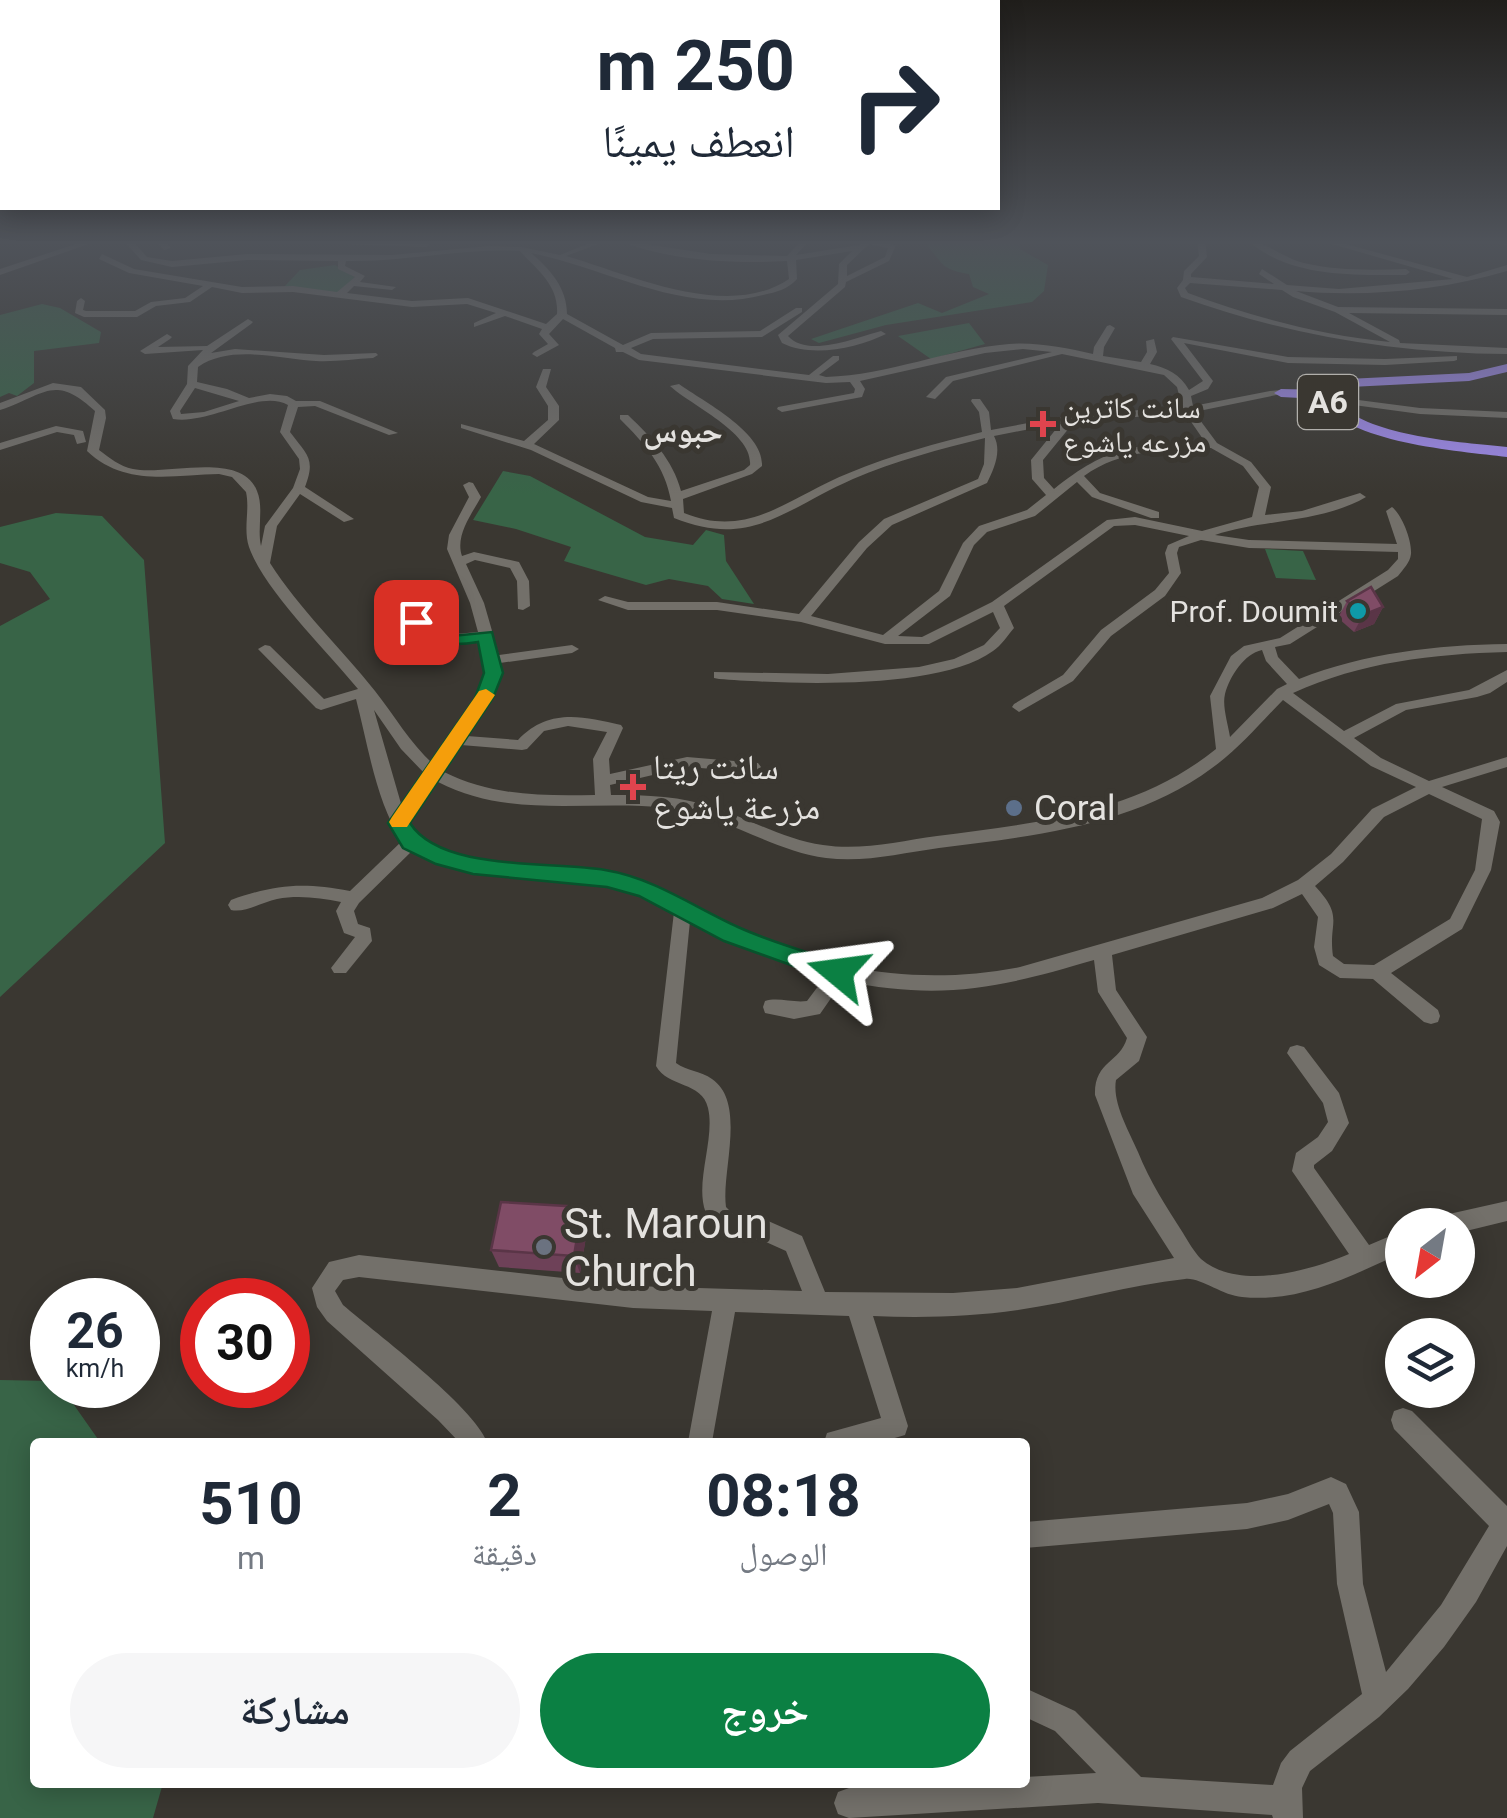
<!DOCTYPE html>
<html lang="ar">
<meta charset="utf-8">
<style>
:root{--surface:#fff;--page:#f6f6f7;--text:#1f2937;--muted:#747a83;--accent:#0b8043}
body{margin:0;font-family:Roboto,"Noto Naskh Arabic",sans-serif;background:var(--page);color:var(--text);direction:rtl;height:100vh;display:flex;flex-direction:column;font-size:38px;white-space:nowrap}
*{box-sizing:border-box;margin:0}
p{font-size:32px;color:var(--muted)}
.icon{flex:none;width:55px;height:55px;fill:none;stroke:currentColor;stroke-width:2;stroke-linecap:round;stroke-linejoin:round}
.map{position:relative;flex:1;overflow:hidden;direction:ltr}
.drawer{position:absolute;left:30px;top:1438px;width:1000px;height:350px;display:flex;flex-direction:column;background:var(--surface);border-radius:10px;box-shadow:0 5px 25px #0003;direction:rtl}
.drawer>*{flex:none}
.banner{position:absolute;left:0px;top:0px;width:1000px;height:210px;box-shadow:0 5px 25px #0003;direction:rtl;background:#fff;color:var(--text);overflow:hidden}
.needle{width:65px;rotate:211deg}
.controls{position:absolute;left:1385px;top:1208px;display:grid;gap:20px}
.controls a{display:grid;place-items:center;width:90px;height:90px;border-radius:50%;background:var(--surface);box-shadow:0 5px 25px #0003;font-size:50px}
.speed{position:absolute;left:30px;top:1278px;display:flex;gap:20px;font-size:50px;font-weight:700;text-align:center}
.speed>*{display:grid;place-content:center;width:130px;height:130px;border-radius:50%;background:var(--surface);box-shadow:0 5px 25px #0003;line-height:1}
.speed small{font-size:25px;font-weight:400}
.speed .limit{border:15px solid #d22;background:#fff;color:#111}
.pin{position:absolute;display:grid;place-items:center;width:85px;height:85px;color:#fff;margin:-42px;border-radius:20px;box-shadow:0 5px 15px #0006}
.me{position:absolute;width:110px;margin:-55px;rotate:286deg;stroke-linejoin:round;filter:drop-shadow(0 0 8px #0008)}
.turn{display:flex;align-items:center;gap:35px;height:210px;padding:0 40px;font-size:45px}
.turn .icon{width:130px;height:130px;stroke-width:2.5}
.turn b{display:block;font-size:70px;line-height:85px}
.eta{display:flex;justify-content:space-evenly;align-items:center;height:170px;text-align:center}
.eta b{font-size:60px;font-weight:700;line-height:70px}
.button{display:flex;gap:20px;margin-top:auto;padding:20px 40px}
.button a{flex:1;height:115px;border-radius:60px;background:var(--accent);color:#fff;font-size:40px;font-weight:700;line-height:115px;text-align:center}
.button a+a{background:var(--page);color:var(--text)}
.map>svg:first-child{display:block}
.green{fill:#386447}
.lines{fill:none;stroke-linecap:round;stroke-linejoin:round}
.minor{fill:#73706a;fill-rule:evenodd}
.highway{fill:#a08bec;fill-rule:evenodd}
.wall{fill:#6e4158}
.shaded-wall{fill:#5a3547}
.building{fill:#804c66;stroke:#5a3547;stroke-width:2.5}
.route{fill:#0b8043;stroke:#07532c;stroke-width:2.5}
.slow{fill:#f59e0b}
.health-dot{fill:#e0444e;stroke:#3a3731;stroke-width:4}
.culture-dot{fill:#0f9aa8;stroke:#3a3731;stroke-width:4}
.service-dot{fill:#5c6f8a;stroke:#3a3731;stroke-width:4}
.worship-dot{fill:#6b7280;stroke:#3a3731;stroke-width:4}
.labels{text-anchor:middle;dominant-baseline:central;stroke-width:10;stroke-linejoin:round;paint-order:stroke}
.far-poi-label{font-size:30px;fill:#e4e2df;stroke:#3a3731;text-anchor:start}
.shield{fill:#3a3731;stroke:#b1afab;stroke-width:2.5}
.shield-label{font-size:32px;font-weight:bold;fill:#e4e2df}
.far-quarter-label{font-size:32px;font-weight:bold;fill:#e4e2df;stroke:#3a3731}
.poi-label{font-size:35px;fill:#e4e2df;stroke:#3a3731;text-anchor:start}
.near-poi-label{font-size:42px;fill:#e4e2df;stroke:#3a3731;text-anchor:start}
</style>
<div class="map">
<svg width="1507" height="1818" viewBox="0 0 1507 1818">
<rect width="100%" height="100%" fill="#3a3731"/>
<!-- green -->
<g class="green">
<path d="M932,240H1019L1020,249L1048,265L1044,291L1032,302L886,325L819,343L811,339L918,303L942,313L989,294L973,287L969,274C940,269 945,265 927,246Z"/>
<path d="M335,265L355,277L338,294L284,287L300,270Z"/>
<path d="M42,304L60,308L101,332L99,343L34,351V383L17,396L9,393L0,397V315Z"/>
<path d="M969,323L985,344L931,359L898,336Z"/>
<path d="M503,471L530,476L645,537L693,545L706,530L724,535L726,561L754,604L722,599L708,586L669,579L646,585L564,561L571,547L516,529L473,520Z"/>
<path d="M56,513L102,516L144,560L165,843L0,997V626L50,599L30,572L0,563V527Z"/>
<path d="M1265,549L1303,551L1316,580L1276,578Z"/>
<path d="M0,1380L52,1381V1385H60L100,1442H35V1782L163,1783L153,1818H0Z"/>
</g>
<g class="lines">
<!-- minor -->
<g class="minor">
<path d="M88,240H100L0,275V269Z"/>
<path d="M123,240H132L147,257L172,261L247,254L392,255L489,246L521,247L560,255L597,240H609L566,256C629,274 727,321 789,279L787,261C737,264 665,261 619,240L711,254L787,256L802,240H810L796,255L859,245L864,240L896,245L889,261L846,282L845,287L788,336C808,358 855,338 881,331L886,334C857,348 812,358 782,343L778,335L838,284L839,264L852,251L796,260L797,279C788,289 777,292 763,295C685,316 607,268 531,253C550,269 567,288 567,314L623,345L651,333L760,331L796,308H802V312L762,337L653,339L631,348L641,354L809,375L833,356H839V360L819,375L826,377C889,375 947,349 1009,344C1037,342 1066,348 1093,354L1094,347L1107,326L1110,325L1115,328L1104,347L1103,356L1141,362L1147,352L1146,341L1154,339L1157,352L1150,364C1167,368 1180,374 1189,390L1203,381L1171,339L1173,337L1288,357L1385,359L1457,356V360L1454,361L1385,365L1288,363L1184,343L1213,381L1208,389L1191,396L1193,406L1270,391L1281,390L1286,393L1194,412L1217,443L1251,462L1271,487L1265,515L1302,511L1360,493L1366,497C1322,523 1263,519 1215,535L1249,540L1397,544L1386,511L1392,507C1402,515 1412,540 1411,554C1410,563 1403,569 1398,576L1290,644L1275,647L1278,657L1299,679C1365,653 1436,645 1507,644V652C1433,654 1361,662 1293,693L1344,731L1396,704L1469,690L1507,670V682L1490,693L1477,697L1406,710L1354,738L1381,758L1429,781L1507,757V767L1442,787L1494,811L1500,822L1491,870L1462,929L1391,973L1438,1010L1440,1016L1438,1022L1431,1024L1424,1022L1373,979L1340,978L1319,965L1314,947L1318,917L1302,894L1273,908L1112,955L1116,990L1147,1037L1139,1061L1116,1080C1112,1103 1129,1131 1138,1152C1150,1182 1166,1206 1183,1233C1188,1241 1194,1252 1201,1259C1238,1291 1309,1271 1349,1254L1292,1171L1296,1153L1318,1137L1328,1122L1323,1103L1287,1053L1290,1047L1297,1045L1304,1047L1339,1093L1349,1123L1332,1151L1314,1165V1168L1369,1245L1402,1231V1253C1350,1276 1301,1303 1242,1297C1223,1296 1200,1277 1185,1279C1129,1285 1074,1302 1018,1310C970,1317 921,1318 873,1316L908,1426L905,1435L881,1442H824L827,1433L881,1418L849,1316L735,1312L712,1442H688L712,1311L633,1308L359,1277L343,1280L335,1291L343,1305C377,1334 473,1406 487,1442H459L438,1420L327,1321L317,1307L312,1288L329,1262L359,1255L633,1286L802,1291L786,1251L766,1242L718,1229C684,1202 717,1145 708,1108C702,1081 668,1088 656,1066L674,912C653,901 632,890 609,885C543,871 474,886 413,850L359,903L354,911L358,924L370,928L372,941L346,973H334L331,968L355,937L344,933L336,911L341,902C320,898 299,895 277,899C262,902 246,913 231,910L228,905L231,900C276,884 303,882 350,891L402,841C376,802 368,745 356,699L321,710L316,708L258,649L265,645L270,646L324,699L358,689C328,652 264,590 249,547C243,529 250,510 246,492L232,477L219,474C172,475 125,487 87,451L95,411C54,373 45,395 0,410V403L53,383L81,387L105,410L106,418L99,450C110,458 119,466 133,469C166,476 241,450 257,491C264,508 257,528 261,546L265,526L293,488L300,469L299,459L280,432L288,405C259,389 210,425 173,419L170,411L187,384L188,366L203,350L145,354L140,351L167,334L172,337L170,339L158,347L207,346L248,319L253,322L251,324L211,353L235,349L324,355L376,353L378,355L373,358C354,359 335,362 316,361C279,359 231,344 198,367L197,382L227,389L249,398L270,394L287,396L296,401H320L398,433L389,435L315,406L298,407L290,432C307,455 316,458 305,487L354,519L344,522L300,494L277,526L270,563C300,610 341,648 375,691C394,715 410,743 433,764L485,683L486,660L481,640L436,642L399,612L406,608L411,609L444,635L478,632L470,603L447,549L449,535L469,497L463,485L469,482L473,483L481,497C471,515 455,536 462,556L474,552L519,562L529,581L530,606L523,610L518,609L517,581L510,568L475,560L466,564L484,603L499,655L572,645L579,649L572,653L500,663L499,683L467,736L518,740C548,708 582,716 621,725L623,728L609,759L610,774L687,757L758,763L761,767L758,771L753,772L687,767L610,785L611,795C647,795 681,796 716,808C752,820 785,840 823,845C861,851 900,841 937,836C1035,823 1136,814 1216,749L1210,696L1231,656L1244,646L1280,638L1388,570L1398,559V552L1249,548L1201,540L1179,547L1177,553L1181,573L1165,596L1111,636L1073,681L1019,712L1012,707L1014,704L1063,675L1101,630L1155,590L1169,573L1165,553L1168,545L1189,536L1135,525L1114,526L1004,606L1014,628C1008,635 1001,646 993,651C938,691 787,684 719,679L714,678V672L828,674L919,667L954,659L984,645L1000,628L993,612L929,644H885L801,622L717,610H628L598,600L605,596L628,602H717L799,614L859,542L884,519L978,479L984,464L985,438C940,449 895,461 853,479C785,509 751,549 674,518L672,508L641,502L531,450L461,428V424L524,441L548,420V406L536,387L543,369H551L546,387L559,406V420L534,444L648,497L671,501C665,466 645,444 620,419V415H628C651,437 673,460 681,491L744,470L750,465C753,433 692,406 670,386L679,384C704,402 764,432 762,466L752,474L683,499L684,513C750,540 790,496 849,473C892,455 937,443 982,432L979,412L971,401L972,399H980L989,412L991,430L1071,415L1182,407L1177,387L1164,375L1062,354L953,381L935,399L926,397L946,377L1052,352L1023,349L985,353L860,381L865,389L862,397L782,412L777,409L778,407L854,393L855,389L850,382L826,383L639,360L623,352H616L615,348L563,319L549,334L559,345L537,357L532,354L534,352L548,344L539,334L542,329L505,316L474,327V323L496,313L467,304L412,307L293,292L242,293L212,287L190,302L156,306L137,317H84L75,313L77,301L81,298L85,301L83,310L86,311H135L151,302L185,298L203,286L129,273L99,259L102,254L134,269L242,287L293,286L337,292L355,277L338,269V261L247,260L172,267L141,260ZM869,244L888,248L885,257L847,276V265ZM520,251C537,270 559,285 557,314L546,324L468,298L412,301L347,293L354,286L392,290L396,287L360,282L365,276L345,266L346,261C404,262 462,248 520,251ZM195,388L239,401L204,412L181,414L180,411ZM1185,413L1205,442C1136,444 1109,445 1054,489L1044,478L1043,460L1074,422ZM1061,423L1031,460L1032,479L1046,495L1027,510L979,526L963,543L939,591L883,635L811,616L867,548L892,525L987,483C994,469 1002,451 994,436ZM1211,448L1243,466L1259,487L1252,517L1202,531L1135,517L1107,520L992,602L922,637L898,636L950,596L974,545L987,532L1035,516L1077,482L1092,497L1151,518H1159V512L1100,493L1084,476C1121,449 1166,450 1211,448ZM1262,650L1266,661L1287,684L1277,689L1230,737C1228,724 1222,706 1225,694C1230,676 1244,654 1262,650ZM1283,700L1371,766L1416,787L1372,809L1331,854L1298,880L1262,898L1020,967C922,986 829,972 739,930C700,912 664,887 622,876C567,860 436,881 408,822L438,782C511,820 590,799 668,808C724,814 771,851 826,858C864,863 902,853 939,848C1033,836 1134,826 1212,768C1239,749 1260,723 1283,700ZM374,710L401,749L426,775L402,807ZM568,726L607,732L593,759L595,795C542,796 492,796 444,772L461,745L522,750L527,749L544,731ZM1429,794L1482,819L1475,870L1450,919L1374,965L1344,964L1333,956C1328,921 1345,918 1315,886L1343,862L1384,817ZM690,921L758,954L825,977L807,1001C793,1003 778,997 765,1001L763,1007L765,1013L794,1019L820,1014L843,981C943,1001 999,988 1094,960L1098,992L1127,1038C1120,1063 1094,1061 1095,1095L1133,1194L1174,1258L1017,1288L953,1293L825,1292L802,1236L766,1220L733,1214L726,1207C721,1172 747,1103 712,1079C701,1071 687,1071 676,1063Z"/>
<path d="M155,240H164L171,248L164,250Z"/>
<path d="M280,240L426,243L430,245L426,247L284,242Z"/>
<path d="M1197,240H1205L1207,257L1191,274V277L1274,284L1259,274L1262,269L1287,285L1339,289L1453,279L1318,240H1331L1467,277L1507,265V271C1440,291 1365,297 1296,291L1338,307L1507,309V315L1349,313L1399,340L1400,343L1507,348V354C1394,353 1287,335 1181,297L1177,288L1183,280L1184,271L1199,256ZM1190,283L1282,290L1293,297L1335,312L1390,342C1320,335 1253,317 1188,293L1185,288Z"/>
<path d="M1247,240C1263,240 1285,259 1304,263C1337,271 1372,270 1406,269L1410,272L1406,275C1352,275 1290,278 1247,240Z"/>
<path d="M1473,240L1507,241V245L1477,242Z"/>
<path d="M1343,398L1420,408L1507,412V418L1420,414L1339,403V399Z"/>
<path d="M56,426L83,431L86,442L77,444L74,435L57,432L0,450V443Z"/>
<path d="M1507,1201V1221L1458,1233V1225H1438L1441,1218L1449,1214Z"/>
<path d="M1403,1408L1412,1411L1507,1506V1546L1476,1602L1444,1647L1408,1689L1379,1717L1310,1771L1302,1788L1303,1818H1273L1272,1815L1098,1803L849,1818L838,1814L834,1803L838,1792L849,1788L941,1782H1025V1777L1096,1773L1055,1731L1025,1717V1688L1075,1711L1141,1777L1273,1785L1281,1763L1290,1751L1362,1694L1337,1584L1333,1513L1329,1504L1288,1520L1247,1529L1025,1548V1522L1247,1503L1288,1494L1331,1477L1346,1484L1359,1512L1363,1584L1386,1672L1441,1605L1489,1526L1394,1429L1391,1420L1394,1411Z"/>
</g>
<!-- highway -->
<path class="highway" d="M1507,364V372L1469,381L1350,387L1338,394L1347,400L1339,404C1373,437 1460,442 1507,447V457C1459,451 1345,443 1320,399L1281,397L1274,393L1281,389L1326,390L1347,379L1469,373Z"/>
</g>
<!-- wall -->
<g class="wall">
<path d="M1347,601L1383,607L1374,624L1354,632L1338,618Z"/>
<path d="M588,1225L580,1273L499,1267L491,1250Z"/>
</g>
<!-- shaded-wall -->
<g class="shaded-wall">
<path d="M1383,607L1374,624L1354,632L1363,615Z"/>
<path d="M582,1207L588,1225L580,1273L574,1256Z"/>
</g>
<!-- building -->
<g class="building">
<path d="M1371,587L1383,607L1363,615L1347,601Z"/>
<path d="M501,1202L582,1207L574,1256L491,1250Z"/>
</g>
<!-- sky -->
<linearGradient id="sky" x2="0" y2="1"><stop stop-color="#201e1b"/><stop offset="0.49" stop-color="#4f535a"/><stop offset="1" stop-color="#4f535a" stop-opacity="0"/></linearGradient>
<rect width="1507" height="494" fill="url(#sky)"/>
<!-- route -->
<path class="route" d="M416,616L452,636L492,632L503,673L493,698L410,823C441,872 552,861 605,870C654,878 694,907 738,927C773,943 811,953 847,965L850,972L847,979L838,982L724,941L639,896L607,887L473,874L436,864L403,848L388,823L475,698L484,673L478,642C448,647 430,644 407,622Z"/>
<!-- slow -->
<path class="slow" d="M486,689L495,695L407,827H392L389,822L392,817L479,691Z"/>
<!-- markers -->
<g class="health-dot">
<path d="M1038 409h10v10h10v10h-10v10h-10v-10h-10v-10h10z"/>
<path d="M628 772h10v10h10v10h-10v10h-10v-10h-10v-10h10z"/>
</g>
<circle class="culture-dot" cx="1358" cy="611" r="10"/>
<circle class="service-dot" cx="1014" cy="808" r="10"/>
<circle class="worship-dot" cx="544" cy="1247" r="10"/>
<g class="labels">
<!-- far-poi labels -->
<g class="far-poi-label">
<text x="1063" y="407">سانت كاترين<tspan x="1063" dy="34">مزرعه ياشوع</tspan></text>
<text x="1338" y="611" text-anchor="end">Prof. Doumit</text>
</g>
<!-- shield labels -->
<rect class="shield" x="1298" y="375" width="60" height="54" rx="8"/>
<g class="shield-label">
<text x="1328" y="402">A6</text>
</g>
<!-- far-quarter labels -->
<g class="far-quarter-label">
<text x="683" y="431">حبوس</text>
</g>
<!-- poi labels -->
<g class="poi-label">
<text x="653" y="767">سانت ريتا<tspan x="653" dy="40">مزرعة ياشوع</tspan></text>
<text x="1034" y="808">Coral</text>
</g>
<!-- near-poi labels -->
<g class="near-poi-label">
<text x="564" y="1223">St. Maroun<tspan x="564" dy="48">Church</tspan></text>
</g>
</g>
</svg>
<div class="controls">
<a><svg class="needle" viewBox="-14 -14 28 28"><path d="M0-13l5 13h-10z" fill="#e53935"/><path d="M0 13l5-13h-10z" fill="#747a83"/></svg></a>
<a><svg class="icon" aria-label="layers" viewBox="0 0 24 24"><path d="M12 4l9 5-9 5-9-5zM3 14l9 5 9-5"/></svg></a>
</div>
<div class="speed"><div>26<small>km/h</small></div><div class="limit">30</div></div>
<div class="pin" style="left:416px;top:622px;background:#d93025"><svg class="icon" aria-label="arrive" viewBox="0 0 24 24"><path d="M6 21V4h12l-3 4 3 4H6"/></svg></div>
<svg class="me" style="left:838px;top:972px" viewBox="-20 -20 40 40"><path d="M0-17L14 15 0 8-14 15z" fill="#0b8043" stroke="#fff" stroke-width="4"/></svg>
<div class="banner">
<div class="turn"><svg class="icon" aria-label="right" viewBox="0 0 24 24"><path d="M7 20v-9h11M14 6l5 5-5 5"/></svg><div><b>250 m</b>انعطف يمينًا</div></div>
</div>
<section class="drawer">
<div class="eta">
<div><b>08:18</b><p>الوصول</p></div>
<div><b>2</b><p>دقيقة</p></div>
<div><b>510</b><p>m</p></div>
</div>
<div class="button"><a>خروج</a><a>مشاركة</a></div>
</section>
</div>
